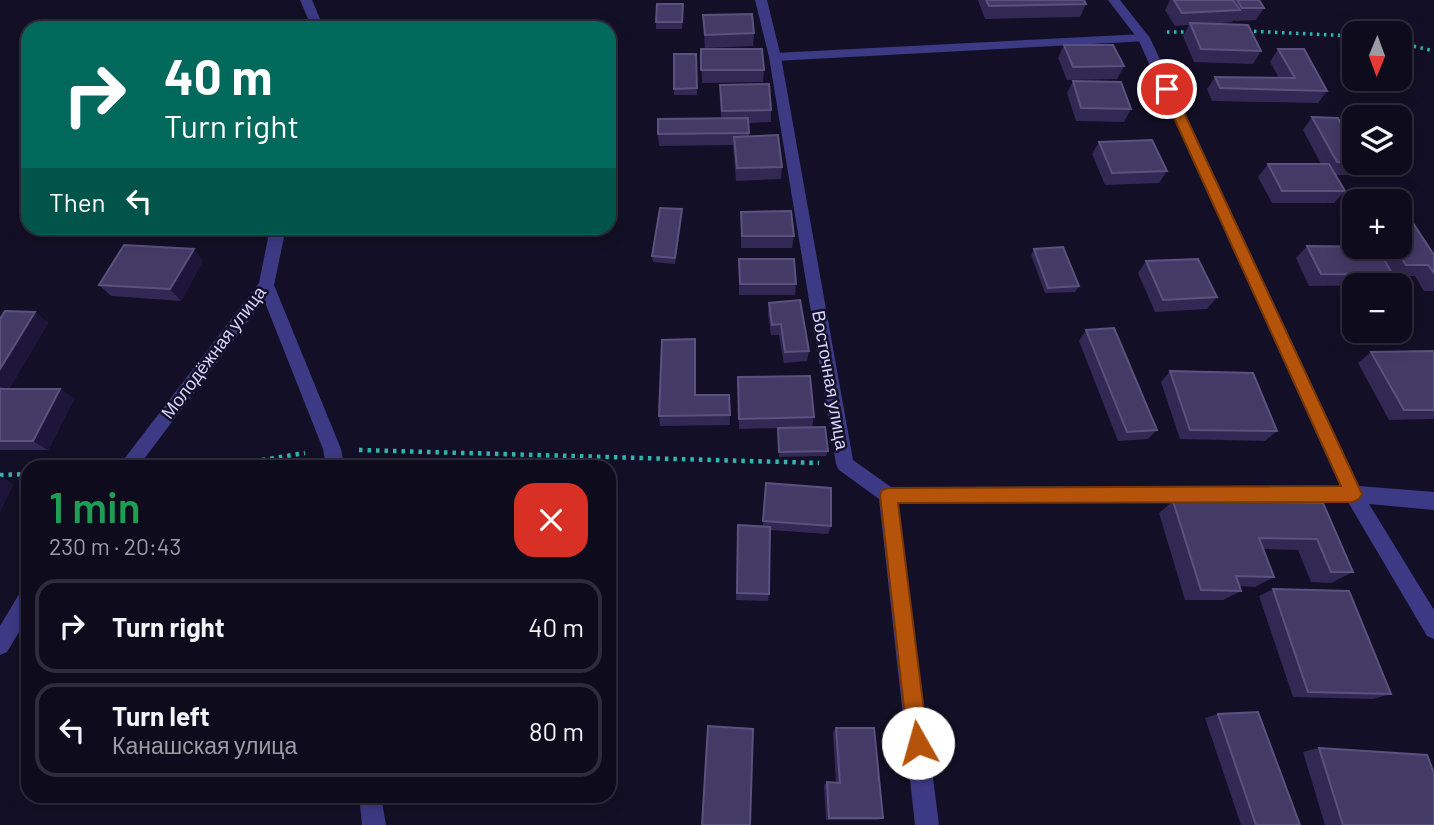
<!DOCTYPE html>
<meta charset="utf-8">
<style>
:root{--surface:#0e0b1c;--page:#171425;--text:#f1f3f6;--muted:#9b9ba3;--line:#2e2b3b}
body{margin:0;font-family:Barlow,sans-serif;background:var(--page);color:var(--text);height:100vh;display:flex;flex-direction:column;font-size:26px;white-space:nowrap}
*{box-sizing:border-box;margin:0}
p{font-size:23px;color:var(--muted)}
.icon{flex:none;width:38px;height:38px;fill:none;stroke:currentColor;stroke-width:2;stroke-linecap:round;stroke-linejoin:round}
.map{position:relative;flex:1;overflow:hidden}
.details{position:absolute;left:21px;top:460px;width:595px;height:343px;display:flex;flex-direction:column;background:var(--surface);border-radius:21px;box-shadow:0 4px 18px #0003,0 0 0 2px var(--line)}
.details>*{flex:none}
.guide{position:absolute;left:21px;top:21px;width:595px;height:214px;border-radius:21px;box-shadow:0 4px 18px #0003,0 0 0 2px var(--line);background:#00695c;color:#fff;overflow:hidden}
.needle{width:46px;rotate:181deg}
.fabs{position:absolute;left:1342px;top:21px;display:grid;gap:14px}
.fabs a{display:grid;place-items:center;width:70px;height:70px;border-radius:14px;background:var(--surface);box-shadow:0 4px 18px #0003,0 0 0 2px var(--line);font-size:35px}
.pin{position:absolute;display:grid;place-items:center;width:60px;height:60px;color:#fff;margin:-30px;border:4px solid #fff;border-radius:50%;box-shadow:0 2px 7px #0007}
.me{position:absolute;width:77px;margin:-38px;rotate:353deg;stroke-linejoin:round;filter:drop-shadow(0 0 5px #0008)}
.turn{display:flex;align-items:center;gap:24px;height:147px;padding:0 28px;font-size:32px}
.turn .icon{width:91px;height:91px;stroke-width:2.5}
.turn b{display:block;font-size:49px;line-height:60px}
.then{display:flex;align-items:center;height:66px;padding:0 28px;background:#0003;gap:14px;font-size:26px}
.round{display:grid;place-items:center;flex:none;width:74px;height:74px;border-radius:21px;background:var(--page)}
.summary{display:flex;align-items:center;justify-content:space-between;height:119px;padding:0 28px}
h1{font-size:42px;font-weight:600;line-height:52px;color:#1e9e55}
ul{padding:0;list-style:none}
li{display:flex;align-items:center;gap:21px;height:94px;margin:0 14px 10px;padding:0 14px;border:4px solid var(--line);border-radius:21px}
li div{flex:1}
li b{display:block;font-size:26px}
li em{font-style:normal}
.map>svg:first-child{display:block}
.lines{fill:none;stroke-linecap:round;stroke-linejoin:round}
.path-far1{stroke:#2fb8b0;stroke-width:3.5;stroke-dasharray:2.5 4.5;stroke-linecap:butt}
.path{stroke:#2fb8b0;stroke-width:4.5;stroke-dasharray:3.5 5;stroke-linecap:butt}
.service{fill:#3d3a85;fill-rule:evenodd}
.minor{fill:#3d3a85;fill-rule:evenodd}
.wall{fill:#312854}
.shaded-wall{fill:#1d163a}
.building{fill:#433a66;stroke:#5a527e;stroke-width:2}
.route{fill:#b45309;stroke:#753606;stroke-width:2}
.labels{text-anchor:middle;dominant-baseline:central;stroke-width:5;stroke-linejoin:round;paint-order:stroke}
.street-label{font-size:18px;fill:#d9d4ff;stroke:#130f26}
</style>
<div class="map">
<svg width="1434" height="825" viewBox="0 0 1434 825">
<rect width="100%" height="100%" fill="#130f26"/>
<g class="lines">
<!-- path-far1 -->
<g class="path-far1">
<path d="M1247,31L1354,36"/>
<path d="M1167,32H1189"/>
<path d="M1400,43L1434,51"/>
</g>
<!-- path -->
<g class="path">
<path d="M359,450L819,463"/>
<path d="M262,460L305,453"/>
<path d="M0,475L28,474"/>
</g>
<!-- service -->
<path class="service" d="M1144,34L1148,35V41L775,61L769,57L775,53Z"/>
<!-- minor -->
<g class="minor">
<path d="M300,0H312L324,28H312Z"/>
<path d="M755,0H767L781,57L853,460L891,487L1340,486L1138,39L1108,0H1120L1150,38L1359,486L1434,492V510L1369,504L1434,610V639L1427,636L1348,502L898,503L939,825H915L879,499L839,470L836,464L769,57Z"/>
<path d="M270,228H286L274,285L341,449L344,467H326L323,449L264,300L138,467H118L259,283Z"/>
<path d="M209,459L244,461L247,467H200L203,461Z"/>
<path d="M28,588V617L7,652L0,655V626L21,591Z"/>
<path d="M359,796H381L386,825H362Z"/>
</g>
</g>
<!-- wall -->
<g class="wall">
<path d="M978,0H1084L1086,4L1080,17L985,19Z"/>
<path d="M1170,0H1259L1264,8L1256,20L1235,21L1234,20L1232,22L1210,24L1261,51L1253,64L1194,62L1183,36L1189,25L1175,26L1165,10Z"/>
<path d="M683,4L682,29H656V22Z"/>
<path d="M703,15L754,33L753,46L705,48Z"/>
<path d="M1064,45L1124,66L1117,79L1067,80L1058,58Z"/>
<path d="M701,49L764,70L763,82L702,83Z"/>
<path d="M1278,49L1327,91L1318,103L1212,101L1207,89L1215,77L1279,78L1270,62Z"/>
<path d="M674,54H696L697,95H674Z"/>
<path d="M1073,81L1131,109L1124,122L1076,121L1067,93Z"/>
<path d="M720,85L771,110V122L749,123V136L782,167L781,179L736,181L733,145L659,146L658,134L721,118Z"/>
<path d="M1312,117L1363,163L1352,175H1336L1345,191L1334,203H1272L1258,177L1268,164H1321L1303,130Z"/>
<path d="M1099,142L1167,171L1159,183L1105,185L1092,154Z"/>
<path d="M741,212L794,236L792,248H741Z"/>
<path d="M682,216L675,264L653,262L652,256Z"/>
<path d="M1400,223L1434,255V291H1424L1415,276H1393V275L1381,285L1309,286L1296,258L1307,246L1383,257L1389,251L1386,247H1400Z"/>
<path d="M1034,249L1079,286L1075,292L1045,293L1031,255Z"/>
<path d="M739,259L796,284L795,295H739Z"/>
<path d="M203,260L181,301L111,296L99,285Z"/>
<path d="M1146,261L1217,297L1207,309L1155,312L1138,273Z"/>
<path d="M769,303L809,351L807,361L784,363L779,335H771L768,314Z"/>
<path d="M35,312L48,323L9,389H60L74,399L48,450H0V319Z"/>
<path d="M1086,330L1157,430L1148,439L1118,441L1079,341Z"/>
<path d="M1434,351V419L1389,420L1358,363L1371,352Z"/>
<path d="M1170,371L1277,431L1265,441L1180,439L1161,382Z"/>
<path d="M738,377L814,417L812,427L828,451L826,456L779,457L778,428L739,429Z"/>
<path d="M696,395H729L730,425L660,426L659,416Z"/>
<path d="M766,483L831,526L828,534L770,530L769,594L768,601L736,600L738,525L763,526Z"/>
<path d="M1173,501L1323,503L1353,572L1331,583L1311,582L1298,550L1264,549L1274,577L1255,587L1240,586L1241,591L1223,600H1185L1159,513Z"/>
<path d="M1273,589L1391,694L1373,699L1293,697L1259,596Z"/>
<path d="M1218,714L1300,825H1241L1205,718Z"/>
<path d="M836,728L883,818L878,820H826L824,785L827,782L836,783L833,732Z"/>
<path d="M1319,748L1434,825H1325L1303,752Z"/>
</g>
<!-- shaded-wall -->
<g class="shaded-wall">
<path d="M682,209V216L675,264V258Z"/>
<path d="M194,249L203,260L181,301L170,289Z"/>
<path d="M35,312L48,323L8,391L0,386V369Z"/>
<path d="M60,389L74,399L48,450L33,441Z"/>
<path d="M0,476L14,484L0,512Z"/>
</g>
<!-- building -->
<g class="building">
<path d="M986,0H1084L1086,4L989,6Z"/>
<path d="M1174,0H1233L1240,10L1182,13Z"/>
<path d="M1237,0H1259L1264,8H1242Z"/>
<path d="M657,4H683L682,22H656Z"/>
<path d="M752,14L754,33L705,35L703,15Z"/>
<path d="M1190,23L1248,25L1261,51L1201,49Z"/>
<path d="M1064,45H1113L1124,66L1073,67Z"/>
<path d="M701,49H762L764,70H701Z"/>
<path d="M1278,49H1304L1327,91L1220,88L1215,77L1295,78Z"/>
<path d="M674,54H696L697,88L674,89Z"/>
<path d="M1073,81L1121,82L1131,109L1081,108Z"/>
<path d="M769,84L771,110L722,111L720,85Z"/>
<path d="M1312,117L1338,118L1354,148V163L1337,162Z"/>
<path d="M748,118L749,133L658,134V119Z"/>
<path d="M778,135L782,167L737,168L734,137Z"/>
<path d="M1152,140L1167,171L1112,173L1099,142Z"/>
<path d="M1268,164H1329L1345,191H1282Z"/>
<path d="M660,208L682,209L675,258L652,256Z"/>
<path d="M791,211L794,236H742L741,212Z"/>
<path d="M1400,223H1413L1434,255V273L1428,265H1406L1395,247L1405,245L1400,237Z"/>
<path d="M124,245L194,249L170,289L99,285Z"/>
<path d="M1307,246L1377,247L1393,275L1321,274Z"/>
<path d="M1063,247L1079,286L1048,288L1034,249Z"/>
<path d="M739,259H794L796,284H740Z"/>
<path d="M1198,259L1217,297L1163,300L1146,261Z"/>
<path d="M800,300L809,351L785,352L781,324L772,325L769,303Z"/>
<path d="M5,311L35,312L0,369V319Z"/>
<path d="M1114,328L1157,430L1127,432L1086,330Z"/>
<path d="M695,339V395H729L730,415L659,416L662,340Z"/>
<path d="M1434,351V410H1404L1371,352Z"/>
<path d="M1170,371L1253,373L1277,431L1190,430Z"/>
<path d="M810,376L814,417L739,419L738,377Z"/>
<path d="M0,389H60L33,441H0Z"/>
<path d="M825,427L828,451L779,452L778,428Z"/>
<path d="M766,483L831,488V526L763,521Z"/>
<path d="M1173,501L1323,503L1353,572H1331L1317,539L1259,538L1274,577L1236,576L1241,591L1201,590Z"/>
<path d="M738,525L770,527L769,594L737,593Z"/>
<path d="M1273,589L1349,591L1391,694L1308,692Z"/>
<path d="M1258,712L1300,825H1256L1218,714Z"/>
<path d="M708,726L753,729L750,825H702Z"/>
<path d="M836,728H874L883,818H829L827,782L840,783Z"/>
<path d="M1319,748L1427,755L1434,773V825H1343Z"/>
</g>
<!-- route -->
<path class="route" d="M1167,85L1173,89L1362,494L1359,499L1353,502L898,503L928,743L925,750L918,753L910,750L908,743L880,495L882,490L888,488L1341,486L1161,89Z"/>
<g class="labels">
<!-- street labels -->
<g class="street-label">
<text transform="translate(213 352) rotate(-53)">Молодёжная улица</text>
<text transform="translate(831 380) rotate(80)">Восточная улица</text>
</g>
</g>
</svg>
<div class="fabs">
<a><svg class="needle" viewBox="-14 -14 28 28"><path d="M0-13l5 13h-10z" fill="#e53935"/><path d="M0 13l5-13h-10z" fill="#9b9ba3"/></svg></a>
<a><svg class="icon" aria-label="layers" viewBox="0 0 24 24"><path d="M12 4l9 5-9 5-9-5zM3 14l9 5 9-5"/></svg></a>
<a>+</a>
<a>−</a>
</div>
<div class="pin" style="left:1167px;top:89px;background:#d93025"><svg class="icon" aria-label="arrive" viewBox="0 0 24 24"><path d="M6 21V4h12l-3 4 3 4H6"/></svg></div>
<svg class="me" style="left:918px;top:743px" viewBox="-20 -20 40 40"><circle r="19" fill="#fff"/><path d="M0-13L10 11 0 6-10 11z" fill="#b45309"/></svg>
<div class="guide">
<div class="turn"><svg class="icon" aria-label="right" viewBox="0 0 24 24"><path d="M7 20v-9h11M14 6l5 5-5 5"/></svg><div><b>40 m</b>Turn right</div></div>
<div class="then">Then<svg class="icon" aria-label="left" viewBox="0 0 24 24"><path d="M17 20v-9H6M10 6l-5 5 5 5"/></svg></div>
</div>
<section class="details">
<div class="summary"><div><h1>1 min</h1><p>230 m · 20:43</p></div><a class="round" style="background:#d93025;color:#fff"><svg class="icon" aria-label="close" viewBox="0 0 24 24"><path d="M6 6l12 12M18 6L6 18"/></svg></a></div>
<ul>
<li><svg class="icon" aria-label="right" viewBox="0 0 24 24"><path d="M7 20v-9h11M14 6l5 5-5 5"/></svg><div><b>Turn right</b></div><em>40 m</em></li>
<li><svg class="icon" aria-label="left" viewBox="0 0 24 24"><path d="M17 20v-9H6M10 6l-5 5 5 5"/></svg><div><b>Turn left</b><p>Канашская улица</p></div><em>80 m</em></li>
</ul>
</section>
</div>
